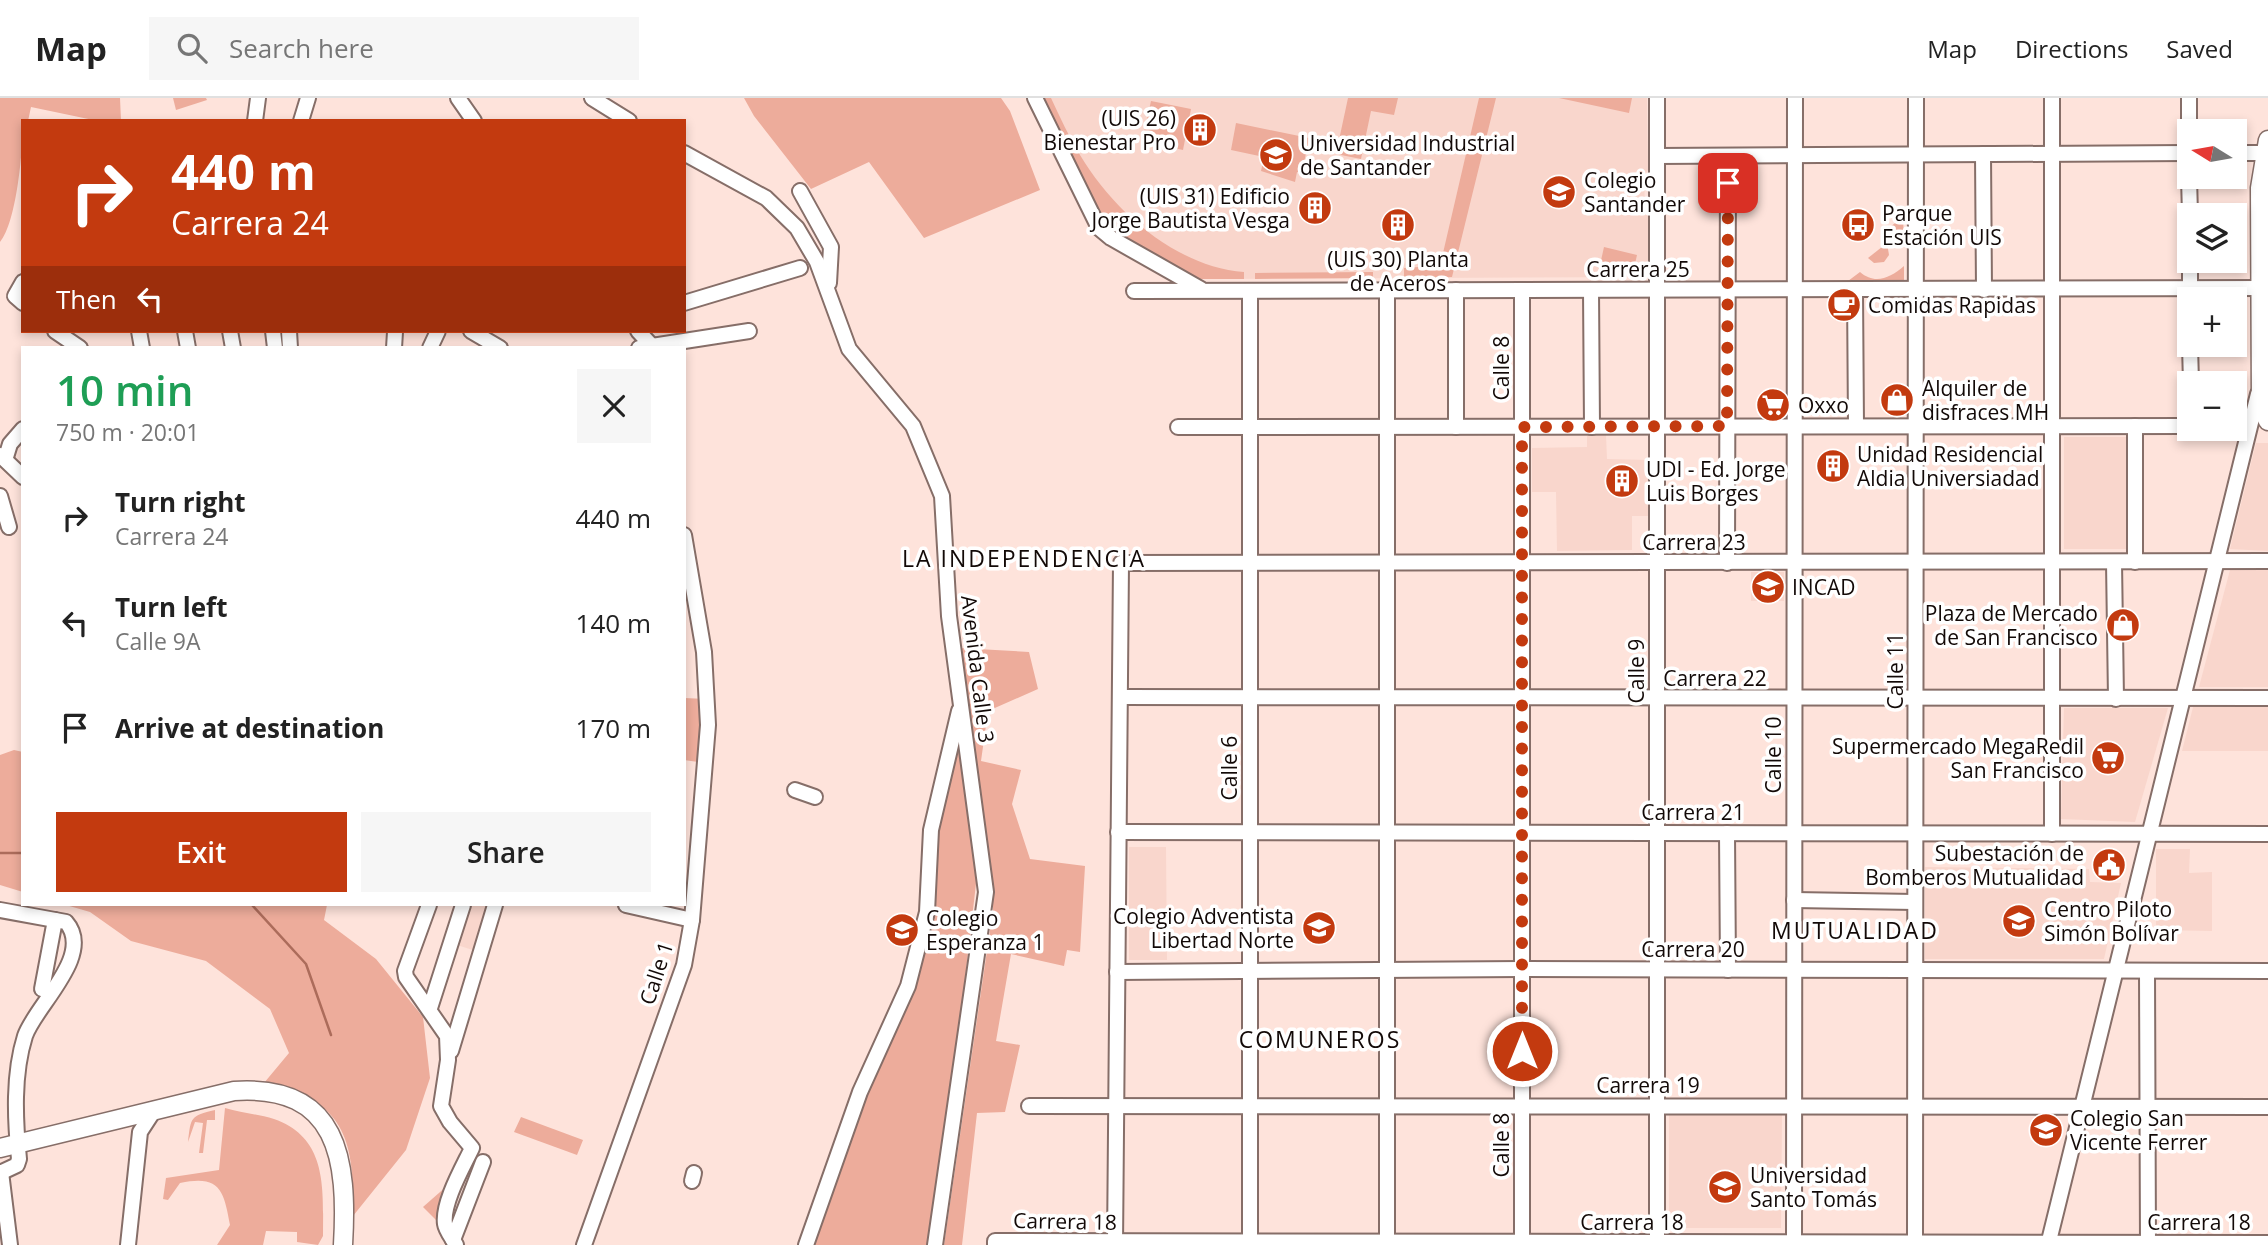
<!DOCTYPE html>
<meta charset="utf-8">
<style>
:root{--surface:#fff;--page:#f6f6f6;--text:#222;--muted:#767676;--line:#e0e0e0;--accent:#c33a0f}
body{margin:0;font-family:"Open Sans",sans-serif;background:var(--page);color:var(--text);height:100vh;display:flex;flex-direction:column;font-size:26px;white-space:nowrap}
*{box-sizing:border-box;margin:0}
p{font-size:23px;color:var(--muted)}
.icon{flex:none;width:38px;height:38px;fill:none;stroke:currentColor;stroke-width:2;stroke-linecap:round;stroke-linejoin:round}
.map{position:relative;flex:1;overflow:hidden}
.details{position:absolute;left:21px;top:248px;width:665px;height:560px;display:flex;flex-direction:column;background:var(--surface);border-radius:0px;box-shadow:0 4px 10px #0003}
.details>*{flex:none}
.top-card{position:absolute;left:21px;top:21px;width:665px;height:214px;border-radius:0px;box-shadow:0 4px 10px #0003;background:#c33a0f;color:#fff;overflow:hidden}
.needle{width:46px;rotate:281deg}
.tools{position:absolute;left:2177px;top:21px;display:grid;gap:14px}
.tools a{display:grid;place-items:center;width:70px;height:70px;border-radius:0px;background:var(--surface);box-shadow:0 4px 10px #0003;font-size:35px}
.pin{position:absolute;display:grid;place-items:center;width:60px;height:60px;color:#fff;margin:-30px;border-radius:14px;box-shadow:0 4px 10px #0006}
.me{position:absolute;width:77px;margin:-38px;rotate:0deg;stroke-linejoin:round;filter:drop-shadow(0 0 5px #0008)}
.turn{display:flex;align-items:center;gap:24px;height:147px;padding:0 35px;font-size:32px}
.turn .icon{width:91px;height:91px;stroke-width:2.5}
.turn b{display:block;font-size:49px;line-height:60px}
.then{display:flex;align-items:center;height:66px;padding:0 35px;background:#0003;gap:14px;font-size:26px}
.round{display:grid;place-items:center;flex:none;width:74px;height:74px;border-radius:0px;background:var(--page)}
.head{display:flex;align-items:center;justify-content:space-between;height:119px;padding:0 35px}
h1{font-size:42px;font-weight:600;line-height:52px;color:#1e9e55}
.action{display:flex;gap:14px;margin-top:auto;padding:14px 35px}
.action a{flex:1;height:80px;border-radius:0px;background:var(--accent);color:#fff;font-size:28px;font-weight:600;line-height:80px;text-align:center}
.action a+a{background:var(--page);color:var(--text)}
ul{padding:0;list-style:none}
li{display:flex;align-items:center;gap:21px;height:105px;padding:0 35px}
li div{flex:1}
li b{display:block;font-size:26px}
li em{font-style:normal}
header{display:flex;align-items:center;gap:42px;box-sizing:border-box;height:98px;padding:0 35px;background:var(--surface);border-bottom:2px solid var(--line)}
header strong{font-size:33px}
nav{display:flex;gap:38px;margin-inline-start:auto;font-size:24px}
.search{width:490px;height:63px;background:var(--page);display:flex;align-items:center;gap:18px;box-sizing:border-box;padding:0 24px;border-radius:0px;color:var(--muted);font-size:26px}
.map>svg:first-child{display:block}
.built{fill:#f9d6cc}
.green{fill:#edac9b}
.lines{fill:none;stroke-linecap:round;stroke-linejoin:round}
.stream{stroke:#ac6c5b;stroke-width:2.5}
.minor-casing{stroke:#866e68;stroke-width:18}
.major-casing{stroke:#866e68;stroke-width:21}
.minor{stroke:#fff;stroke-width:14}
.major{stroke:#fff;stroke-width:18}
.route{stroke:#c33a0f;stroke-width:12;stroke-dasharray:0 21.6}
.labels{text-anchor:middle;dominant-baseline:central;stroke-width:7;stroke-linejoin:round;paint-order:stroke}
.poi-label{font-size:21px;fill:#120907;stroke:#fff;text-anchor:start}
.street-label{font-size:21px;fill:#120907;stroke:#fff}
.neighbourhood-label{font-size:23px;letter-spacing:2px;fill:#120907;stroke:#fff}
</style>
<header>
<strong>Map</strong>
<div class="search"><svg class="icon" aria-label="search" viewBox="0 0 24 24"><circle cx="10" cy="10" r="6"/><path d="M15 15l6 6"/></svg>Search here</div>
<nav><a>Map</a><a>Directions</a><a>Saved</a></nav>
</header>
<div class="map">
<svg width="2268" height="1147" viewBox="0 0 2268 1147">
<rect width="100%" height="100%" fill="#fee3db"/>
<!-- built -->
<g class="built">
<path d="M1038,0H1647L1648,72L1644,77L1645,111L1652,118L1651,179L1197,181L1102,127Z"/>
<path d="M1587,337H1606L1607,361L1649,362L1648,418H1632V452L1557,453L1556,394H1532V350L1587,349Z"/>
<path d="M2064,339H2128L2127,451H2064Z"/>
<path d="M2256,345H2268V453L2230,451Z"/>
<path d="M2268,471V589H2199L2230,472Z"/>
<rect x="1751" y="474" width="33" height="29"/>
<path d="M2268,607V653H2182L2193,609Z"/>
<path d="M2064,610H2168L2135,724L2061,721Z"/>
<path d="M1129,749H1166L1167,862H1129Z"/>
<path d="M2156,751H2190L2189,775L2212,774V833L2156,832Z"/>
<path d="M1925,769L2089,771L2090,784L2121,785L2104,861H1925Z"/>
<path d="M470,807H495L479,854L457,847Z"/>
<path d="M1669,1016H1782L1781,1130H1669Z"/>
</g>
<!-- green -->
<g class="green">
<path d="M0,0H120L121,23H98L31,9L28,23H23C23,50 17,124 0,144Z"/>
<path d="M173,0H206L207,2L176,12Z"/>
<path d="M744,0H1001L1010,13L1040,92L924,140L869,64L811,91L754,18Z"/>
<path d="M1038,0H1051C1060,19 1069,39 1080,57C1114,114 1177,169 1244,174V181H1197L1102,127Z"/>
<path d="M1348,0H1398L1394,17L1371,13L1361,61L1336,56Z"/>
<path d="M1479,0H1496L1452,179L1404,180V170L1433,168L1443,155Z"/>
<path d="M1559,0H1632L1629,15Z"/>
<path d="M1151,3L1191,11L1183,52L1142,43Z"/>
<path d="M1236,25L1309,40L1302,75L1297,74L1295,84L1261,73L1264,59L1231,52Z"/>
<path d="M1903,119L1904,142H1898L1890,129Z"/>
<path d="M1887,145L1889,157L1884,164L1874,165L1868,160Z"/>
<path d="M1604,149L1637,157L1633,175L1600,167Z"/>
<path d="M1904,168V182L1848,183L1860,174C1875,187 1890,180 1904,168Z"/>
<path d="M1373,174V180L1255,181V175Z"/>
<path d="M959,550L1029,554L1038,591L988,613L981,663L1021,672L1012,706L1030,761L1085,768L1080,854L1067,852L1064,868L1011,856L996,943L1020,947L1005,1014L977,1015L962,1147H944L993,812V784Z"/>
<path d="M684,600L707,601L705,665L684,662Z"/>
<path d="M958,629L977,777L954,977L928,1147H812L832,1098L860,1010L906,913L929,836L933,813V753Z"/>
<path d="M14,652L23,654V794L0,787V657Z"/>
<path d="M66,807H327L324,822L376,861L423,919L430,980L406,1052L353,1118C355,1041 345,1002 264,985L289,955L270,911L206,863L131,843L90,814Z"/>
<path d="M225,1010C241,1015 258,1016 274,1021C328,1040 323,1091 323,1138L318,1147L297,1144V1134L266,1133L263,1147H217L230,1127C224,1094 221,1076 180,1085L168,1102L163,1101L166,1080L219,1072Z"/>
<path d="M215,1012V1022H207L203,1055H199L203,1025L195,1024L188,1044C191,1019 190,1018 215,1012Z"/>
<path d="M521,1019L583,1042L577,1057L514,1034Z"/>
<path d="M448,1087L438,1124L423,1109Z"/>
</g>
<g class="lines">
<!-- stream -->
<g class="stream">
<path d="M0,755H23"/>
<path d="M252,807L306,866L331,937"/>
</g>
<!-- minor casing -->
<g class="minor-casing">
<g id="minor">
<path d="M458,0L474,23"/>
<path d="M592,0L629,23"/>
<path d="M1035,0L1099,130L1111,140L1201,191"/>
<path d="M2189,0V73"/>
<path d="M255,23L258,0"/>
<path d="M301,23L308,0"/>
<path d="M684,55L766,100L797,130L817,164L849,251L913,328L942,398L949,518L986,794L935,1147"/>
<path d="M2235,55H2268"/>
<path d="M1983,56L1984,192"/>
<path d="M1657,58L2189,55"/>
<path d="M2189,79L2190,117"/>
<path d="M800,93L831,149L829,185"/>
<path d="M2190,163V201"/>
<path d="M23,184L15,198L23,205"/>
<path d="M1387,192V1147"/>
<path d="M1591,192L1592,329"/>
<path d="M1134,193L2268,190"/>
<path d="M1250,193V1147"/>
<path d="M1855,193L1856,328"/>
<path d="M684,205L800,170"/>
<path d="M55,233L80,250"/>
<path d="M139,233L142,250"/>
<path d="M185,233L188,250"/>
<path d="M230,233L233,250"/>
<path d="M273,233L275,250"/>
<path d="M289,233L290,250"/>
<path d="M471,233L500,250"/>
<path d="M638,233L654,250"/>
<path d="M2190,247L2191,285"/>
<path d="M394,250L395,234"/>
<path d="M430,250L438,233"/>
<path d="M639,250L749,233"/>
<path d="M2135,328V464"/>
<path d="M1178,329L2189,328"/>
<path d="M1456,329V192"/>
<path d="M0,357L23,379"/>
<path d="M6,359L10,346L23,331"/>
<path d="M0,398L9,429"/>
<path d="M2114,464L2116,601"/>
<path d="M1727,465L1728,58"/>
<path d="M1120,599L2268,600"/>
<path d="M795,692L815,699"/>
<path d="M1118,734L2268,736"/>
<path d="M1727,735L1728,872"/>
<path d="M2052,736V0"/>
<path d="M1794,802L1915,804"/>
<path d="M429,807L405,873L406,879L447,938L448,962L441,1008L450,1024L472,1050C463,1069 442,1105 445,1126C446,1133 453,1141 456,1147"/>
<path d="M626,807L692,822"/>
<path d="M0,812L66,824C95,857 35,908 25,938C13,976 15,1021 19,1061L17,1067L0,1075"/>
<path d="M2147,873L2148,1147"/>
<path d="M1117,874L1522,871L2268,873"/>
<path d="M42,891L55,822"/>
<path d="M430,910L463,807"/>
<path d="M451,953L495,807"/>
<path d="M1029,1008L2268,1009"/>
<path d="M1,1074L10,1147"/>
<path d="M692,1083L694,1075"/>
<path d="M453,1142L483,1064"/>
<path d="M128,1147L140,1034L155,1011"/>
<path d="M584,1147L684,867L692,822L708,627L704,554L684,437"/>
<path d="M806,1147L860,994L908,888L927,814L931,732L959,613"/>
<path d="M995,1147V1143L2268,1145"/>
<path d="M1115,1147L1121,465L2268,463"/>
<path d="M1522,1147V192"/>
<path d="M1657,1147V0"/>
<path d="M1794,1147L1795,0"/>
<path d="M1915,1147L1916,0"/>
<path d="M2048,1147L2258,296"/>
</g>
</g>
<!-- major casing -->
<g class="major-casing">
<g id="major">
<path d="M2268,42L2260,90L2261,309L2268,323"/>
<path d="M0,1050L234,993C339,986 348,1062 343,1147"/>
</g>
</g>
<!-- minor -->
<use href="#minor" class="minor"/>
<!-- major -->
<use href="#major" class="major"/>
</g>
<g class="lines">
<!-- route -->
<path class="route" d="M1522,953V329L1727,328L1728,85"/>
</g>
<!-- icons -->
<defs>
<g id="building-disc" transform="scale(1.75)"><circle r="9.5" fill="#c33a0f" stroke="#fff"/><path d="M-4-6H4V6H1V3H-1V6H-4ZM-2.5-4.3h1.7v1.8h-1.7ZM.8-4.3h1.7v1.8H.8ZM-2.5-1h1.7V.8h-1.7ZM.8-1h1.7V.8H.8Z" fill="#fff"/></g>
<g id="university-disc" transform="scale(1.75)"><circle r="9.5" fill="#c33a0f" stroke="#fff"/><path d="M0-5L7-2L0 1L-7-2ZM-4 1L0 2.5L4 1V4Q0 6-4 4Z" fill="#fff"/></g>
<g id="school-disc" transform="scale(1.75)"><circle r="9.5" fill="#c33a0f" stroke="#fff"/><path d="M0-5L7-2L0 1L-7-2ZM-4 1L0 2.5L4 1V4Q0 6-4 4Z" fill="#fff"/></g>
<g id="bus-disc" transform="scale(1.75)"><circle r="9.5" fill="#c33a0f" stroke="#fff"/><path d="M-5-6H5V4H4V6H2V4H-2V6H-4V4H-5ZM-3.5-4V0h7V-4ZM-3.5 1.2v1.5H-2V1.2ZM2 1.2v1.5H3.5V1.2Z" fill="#fff"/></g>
<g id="cafe-disc" transform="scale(1.75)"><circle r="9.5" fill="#c33a0f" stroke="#fff"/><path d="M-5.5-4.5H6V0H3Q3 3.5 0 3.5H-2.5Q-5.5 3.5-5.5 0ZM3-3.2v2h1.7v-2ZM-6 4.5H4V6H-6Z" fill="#fff"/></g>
<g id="shop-disc" transform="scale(1.75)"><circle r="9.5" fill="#c33a0f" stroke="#fff"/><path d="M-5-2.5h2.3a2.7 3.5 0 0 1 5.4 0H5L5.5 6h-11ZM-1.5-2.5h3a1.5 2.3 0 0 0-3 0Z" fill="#fff"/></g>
<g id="supermarket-disc" transform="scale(1.75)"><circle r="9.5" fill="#c33a0f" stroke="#fff"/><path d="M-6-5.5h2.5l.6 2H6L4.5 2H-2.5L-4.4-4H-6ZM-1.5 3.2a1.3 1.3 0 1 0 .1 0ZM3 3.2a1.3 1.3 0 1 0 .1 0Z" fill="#fff"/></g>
<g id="civic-disc" transform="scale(1.75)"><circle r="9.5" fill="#c33a0f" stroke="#fff"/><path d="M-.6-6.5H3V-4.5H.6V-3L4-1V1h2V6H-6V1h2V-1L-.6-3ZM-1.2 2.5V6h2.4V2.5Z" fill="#fff"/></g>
</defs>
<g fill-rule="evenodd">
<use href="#building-disc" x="1200" y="32"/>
<use href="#university-disc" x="1276" y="57"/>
<use href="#school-disc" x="1559" y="94"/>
<use href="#building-disc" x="1315" y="110"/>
<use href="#building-disc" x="1398" y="127"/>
<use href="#bus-disc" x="1858" y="127"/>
<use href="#cafe-disc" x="1844" y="207"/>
<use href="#shop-disc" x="1897" y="302"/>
<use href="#supermarket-disc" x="1773" y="307"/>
<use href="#building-disc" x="1833" y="368"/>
<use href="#building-disc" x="1622" y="383"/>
<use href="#university-disc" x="1768" y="489"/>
<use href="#shop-disc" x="2123" y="527"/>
<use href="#supermarket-disc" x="2108" y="660"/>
<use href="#civic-disc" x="2109" y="767"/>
<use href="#school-disc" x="2019" y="823"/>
<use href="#school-disc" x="1319" y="830"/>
<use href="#school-disc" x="902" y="832"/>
<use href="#school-disc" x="2046" y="1032"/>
<use href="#university-disc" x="1725" y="1089"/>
</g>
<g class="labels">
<!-- poi labels -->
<g class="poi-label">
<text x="1176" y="20" text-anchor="end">(UIS 26)<tspan x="1176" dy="24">Bienestar Pro</tspan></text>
<text x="1300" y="45">Universidad Industrial<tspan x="1300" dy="24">de Santander</tspan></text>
<text x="1584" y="82">Colegio<tspan x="1584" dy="24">Santander</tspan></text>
<text x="1290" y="98" text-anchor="end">(UIS 31) Edificio<tspan x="1290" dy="24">Jorge Bautista Vesga</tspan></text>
<text x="1882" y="115">Parque<tspan x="1882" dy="24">Estación UIS</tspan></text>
<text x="1398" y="161" text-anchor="middle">(UIS 30) Planta<tspan x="1398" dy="24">de Aceros</tspan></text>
<text x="1868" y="207">Comidas Rapidas</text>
<text x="1922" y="290">Alquiler de<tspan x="1922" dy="24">disfraces MH</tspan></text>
<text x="1798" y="307">Oxxo</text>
<text x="1857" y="356">Unidad Residencial<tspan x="1857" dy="24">Aldia Universiadad</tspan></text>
<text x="1646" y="371">UDI - Ed. Jorge<tspan x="1646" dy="24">Luis Borges</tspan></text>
<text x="1792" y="489">INCAD</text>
<text x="2098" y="515" text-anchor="end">Plaza de Mercado<tspan x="2098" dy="24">de San Francisco</tspan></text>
<text x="2084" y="648" text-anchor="end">Supermercado MegaRedil<tspan x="2084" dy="24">San Francisco</tspan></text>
<text x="2084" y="755" text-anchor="end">Subestación de<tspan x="2084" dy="24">Bomberos Mutualidad</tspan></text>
<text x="2044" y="811">Centro Piloto<tspan x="2044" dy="24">Simón Bolívar</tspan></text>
<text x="1294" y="818" text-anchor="end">Colegio Adventista<tspan x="1294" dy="24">Libertad Norte</tspan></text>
<text x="926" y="820">Colegio<tspan x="926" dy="24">Esperanza 1</tspan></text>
<text x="2070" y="1020">Colegio San<tspan x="2070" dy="24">Vicente Ferrer</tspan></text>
<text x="1750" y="1077">Universidad<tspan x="1750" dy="24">Santo Tomás</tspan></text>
</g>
<!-- street labels -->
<g class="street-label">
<text x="1638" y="171">Carrera 25</text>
<text transform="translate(1501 270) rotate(-90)">Calle 8</text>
<text x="1694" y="444">Carrera 23</text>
<text transform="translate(978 571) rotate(83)">Avenida Calle 3</text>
<text transform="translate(1636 573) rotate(-90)">Calle 9</text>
<text transform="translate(1895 573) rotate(-90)">Calle 11</text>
<text x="1715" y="580">Carrera 22</text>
<text transform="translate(1773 657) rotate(-90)">Calle 10</text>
<text transform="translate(1229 670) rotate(-90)">Calle 6</text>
<text x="1693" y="714">Carrera 21</text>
<text x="1693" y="851">Carrera 20</text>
<text transform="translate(656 875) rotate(-72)">Calle 1</text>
<text x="1648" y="987">Carrera 19</text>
<text transform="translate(1501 1047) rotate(-90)">Calle 8</text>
<text transform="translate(1065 1123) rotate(1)">Carrera 18</text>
<text x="1632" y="1124">Carrera 18</text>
<text x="2199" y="1124">Carrera 18</text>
</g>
<!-- neighbourhood labels -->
<g class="neighbourhood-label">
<text x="1024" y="460">LA INDEPENDENCIA</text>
<text x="1855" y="832">MUTUALIDAD</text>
<text x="1320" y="941">COMUNEROS</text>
</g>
</g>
</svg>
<div class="tools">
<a><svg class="needle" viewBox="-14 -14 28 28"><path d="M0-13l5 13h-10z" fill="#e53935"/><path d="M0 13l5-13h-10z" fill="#767676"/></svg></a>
<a><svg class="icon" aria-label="layers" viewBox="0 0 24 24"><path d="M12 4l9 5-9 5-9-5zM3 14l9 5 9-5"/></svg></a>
<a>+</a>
<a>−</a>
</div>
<div class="pin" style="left:1728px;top:85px;background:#d93025"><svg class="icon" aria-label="arrive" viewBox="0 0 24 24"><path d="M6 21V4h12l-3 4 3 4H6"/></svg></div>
<svg class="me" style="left:1522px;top:953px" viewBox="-20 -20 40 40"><circle r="17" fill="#c33a0f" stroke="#fff" stroke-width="3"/><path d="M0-11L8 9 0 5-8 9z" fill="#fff"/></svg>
<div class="top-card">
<div class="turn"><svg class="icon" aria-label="right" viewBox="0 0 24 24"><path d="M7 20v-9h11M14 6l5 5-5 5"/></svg><div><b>440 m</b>Carrera 24</div></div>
<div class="then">Then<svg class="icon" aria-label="left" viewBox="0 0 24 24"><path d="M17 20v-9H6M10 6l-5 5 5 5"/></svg></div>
</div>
<section class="details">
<div class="head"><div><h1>10 min</h1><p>750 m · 20:01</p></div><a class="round"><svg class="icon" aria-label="close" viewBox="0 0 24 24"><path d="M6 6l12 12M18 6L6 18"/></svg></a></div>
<ul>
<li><svg class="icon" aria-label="right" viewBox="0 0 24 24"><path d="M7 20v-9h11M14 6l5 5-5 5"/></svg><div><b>Turn right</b><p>Carrera 24</p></div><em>440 m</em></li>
<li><svg class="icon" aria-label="left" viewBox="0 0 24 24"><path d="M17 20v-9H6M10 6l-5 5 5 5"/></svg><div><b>Turn left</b><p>Calle 9A</p></div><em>140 m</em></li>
<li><svg class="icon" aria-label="arrive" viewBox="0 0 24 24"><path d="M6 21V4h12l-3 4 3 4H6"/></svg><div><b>Arrive at destination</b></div><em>170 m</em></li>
</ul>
<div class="action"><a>Exit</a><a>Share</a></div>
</section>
</div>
